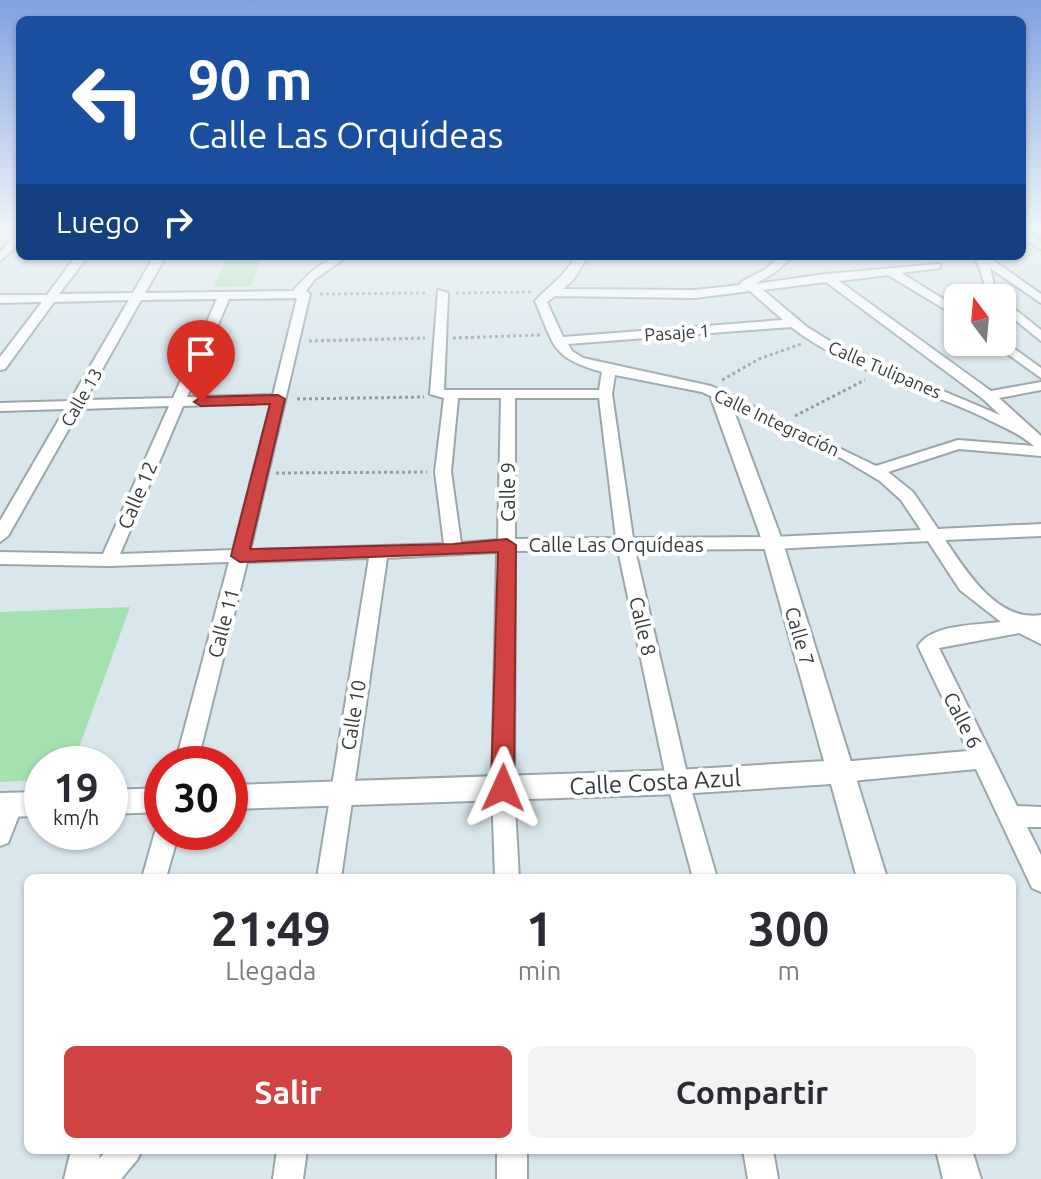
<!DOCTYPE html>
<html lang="es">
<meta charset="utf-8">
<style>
:root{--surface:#fff;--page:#f2f2f3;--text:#2b2b33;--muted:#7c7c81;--accent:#d14242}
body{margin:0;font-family:Ubuntu,sans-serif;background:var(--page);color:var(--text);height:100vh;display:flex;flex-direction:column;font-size:30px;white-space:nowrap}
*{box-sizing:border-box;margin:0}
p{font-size:26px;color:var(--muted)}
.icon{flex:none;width:44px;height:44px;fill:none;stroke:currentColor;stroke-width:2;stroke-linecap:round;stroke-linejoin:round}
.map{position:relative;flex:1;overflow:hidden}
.panel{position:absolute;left:24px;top:874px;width:992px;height:280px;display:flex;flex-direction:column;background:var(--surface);border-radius:12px;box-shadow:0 2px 6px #0004}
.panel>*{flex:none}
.hud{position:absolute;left:16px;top:16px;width:1010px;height:244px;border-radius:12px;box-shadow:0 2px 6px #0004;background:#1a4fa0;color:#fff;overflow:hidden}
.needle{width:52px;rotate:344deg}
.tools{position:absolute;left:944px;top:284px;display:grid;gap:16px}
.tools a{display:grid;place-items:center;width:72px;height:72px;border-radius:12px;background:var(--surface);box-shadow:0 2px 6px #0004;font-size:40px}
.speed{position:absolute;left:24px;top:746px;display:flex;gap:16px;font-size:40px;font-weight:700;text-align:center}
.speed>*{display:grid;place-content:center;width:104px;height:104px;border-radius:50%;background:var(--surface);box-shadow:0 2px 6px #0004;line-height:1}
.speed small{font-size:20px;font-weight:400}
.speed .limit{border:12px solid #d22;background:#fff;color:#111}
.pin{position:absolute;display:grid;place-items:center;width:68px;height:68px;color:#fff;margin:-82px -34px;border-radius:50% 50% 50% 0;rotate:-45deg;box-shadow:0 0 8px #0007}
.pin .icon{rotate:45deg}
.me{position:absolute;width:88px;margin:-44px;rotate:1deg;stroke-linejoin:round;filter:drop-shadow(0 0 6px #0008)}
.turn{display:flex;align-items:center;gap:28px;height:168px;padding:0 40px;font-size:36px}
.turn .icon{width:104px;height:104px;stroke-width:2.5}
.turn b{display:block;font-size:56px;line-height:68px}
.then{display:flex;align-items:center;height:76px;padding:0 40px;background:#0003;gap:16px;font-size:30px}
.eta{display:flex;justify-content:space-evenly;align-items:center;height:136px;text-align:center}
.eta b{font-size:48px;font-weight:700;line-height:56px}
.primary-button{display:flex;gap:16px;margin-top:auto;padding:16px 40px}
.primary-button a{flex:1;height:92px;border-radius:12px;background:var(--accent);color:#fff;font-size:32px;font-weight:700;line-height:92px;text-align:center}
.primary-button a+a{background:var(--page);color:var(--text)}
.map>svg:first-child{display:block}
.green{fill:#a3e1b1}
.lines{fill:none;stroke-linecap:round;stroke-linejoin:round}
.minor-casing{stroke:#99a7ab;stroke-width:4}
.tertiary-casing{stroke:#99a7ab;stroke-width:4}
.path{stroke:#949fa3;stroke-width:3;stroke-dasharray:3 3;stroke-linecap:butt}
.minor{fill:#fff;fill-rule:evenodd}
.tertiary{fill:#fff;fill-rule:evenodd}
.route{fill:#d14242;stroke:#882b2b;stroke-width:2}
.labels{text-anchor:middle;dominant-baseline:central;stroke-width:8;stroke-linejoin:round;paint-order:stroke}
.far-street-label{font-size:18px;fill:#363c3e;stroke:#fff}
.street-label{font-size:20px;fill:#363c3e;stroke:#fff}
.near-street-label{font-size:24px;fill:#363c3e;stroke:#fff}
</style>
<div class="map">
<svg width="1041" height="1179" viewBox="0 0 1041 1179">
<rect width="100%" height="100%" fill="#d9e7ec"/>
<!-- green -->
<g class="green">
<path d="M225,261H261L251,286L214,287Z"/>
<path d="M130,607L73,764H42V780L0,782V612Z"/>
</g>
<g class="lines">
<!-- minor casing -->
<g class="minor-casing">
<g id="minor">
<path d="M1022,230L1041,241V249L1022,238Z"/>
<path d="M20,235V243L0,261V252L15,236Z"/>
<path d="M76,256H88L59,294L133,293L154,256H166L145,293L293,291C308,274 325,256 348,256L315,279L306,291L310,294L250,550L444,544L435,472L444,398L430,394L438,290L448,293L444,390H599L602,372C551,357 555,347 535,301C550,285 564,277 576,256H588L574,279L563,289L695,290L740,285L741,282L766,269L780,256H793L774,273L755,284L826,274L940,264V268L901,273L958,308V317L888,275L839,281L991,391L1041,382V390L999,398L1041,436V456L959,449L888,472L913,492L938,529L1041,524V536L945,540C967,572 997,622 1041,615V644L1019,633L939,648L1017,806L1041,807V827H1027L1041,855V892L1032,888L976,769L841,782L833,779L830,772L833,765L841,762L968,751L918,646C932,624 977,625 1001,622L960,590L928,541L773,549L635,550L689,782L717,878H693L667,782L618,550L515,551L514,788L519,878H495L492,788L497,552L387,558L341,878H317L369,558L247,562L197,764H175L229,562L109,566L0,564V552L103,554L169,406L80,409L8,536L0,542V521L65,409L0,411V403L70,401L129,300L54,302L5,369L0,370V357L42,302L0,303V295H47ZM826,282L983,399L1000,415L841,348L807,327L763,290ZM750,291L783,320L563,337L547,302L555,296L695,298ZM297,298L273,395L187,397L229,299ZM217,299L173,398L85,400L141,300ZM791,327C847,370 918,387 981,416C998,425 1020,433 1034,446L958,440L876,466L711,386L583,358L572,351L568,344ZM615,375L702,392L843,459L880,481L901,500L921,530L773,537L633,538L612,394ZM458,398H501L498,540L461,543L451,472ZM515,398H599L616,538L515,539ZM271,403L233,550L120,554L183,406Z"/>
<path d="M974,256H987L1041,294V303L990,268L994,285L1004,298L1003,300L1041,330V341L1002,309V298H992C982,284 982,269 974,256Z"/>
<path d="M1002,340L1041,368V378L991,342H1002Z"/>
<path d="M12,795L20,798L23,805L8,843L0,846V807L4,798Z"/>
<path d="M162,823V832H179L166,878H142L155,832Z"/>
<path d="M71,1150H101L99,1159L107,1150H142L137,1160L121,1179H64Z"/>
<path d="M277,1150H307L303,1179H273Z"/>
<rect x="497" y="1150" width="30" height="29"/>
<path d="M743,1150H773L778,1179H748Z"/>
</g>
</g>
<!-- tertiary casing -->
<g class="tertiary-casing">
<g id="tertiary">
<path d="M720,393L729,398L783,543L887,878H857L831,784L678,794L230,809V785L678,770L824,761L763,543L711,398Z"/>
<path d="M162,788V812L110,814V790Z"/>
<path d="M42,792V816L0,817V793Z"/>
<path d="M936,1150H972L981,1179H943Z"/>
</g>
</g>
<!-- path -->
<g class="path">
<path d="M456,293L531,292"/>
<path d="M320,294L427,293"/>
<path d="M453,338L541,335"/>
<path d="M309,341L425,338"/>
<path d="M722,380L759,359L801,344"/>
<path d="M297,399L424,397"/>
<path d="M795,416L865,380"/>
<path d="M276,473L427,472"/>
</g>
<!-- minor -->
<use href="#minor" class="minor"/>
<!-- tertiary -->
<use href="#tertiary" class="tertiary"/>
</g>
<!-- sky -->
<linearGradient id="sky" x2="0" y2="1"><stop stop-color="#81a1e0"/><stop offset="0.58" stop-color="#eef4f6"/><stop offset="1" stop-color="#eef4f6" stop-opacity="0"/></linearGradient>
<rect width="1041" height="393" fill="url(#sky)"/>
<!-- route -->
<path class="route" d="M278,395L285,399L250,549L453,544L507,539L516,545L514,788L511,795L503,798L495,795L491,788L498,552L240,562L231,556L270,404L201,406L194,402L201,397Z"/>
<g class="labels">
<!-- far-street labels -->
<g class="far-street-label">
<text transform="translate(677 332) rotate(-4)">Pasaje 1</text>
<text transform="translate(885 369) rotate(23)">Calle Tulipanes</text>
<text transform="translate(81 397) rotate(-60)">Calle 13</text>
<text transform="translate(777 422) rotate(25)">Calle Integración</text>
</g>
<!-- street labels -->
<g class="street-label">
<text transform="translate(507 492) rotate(-90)">Calle 9</text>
<text transform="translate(137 495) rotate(-67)">Calle 12</text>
<text x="616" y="544">Calle Las Orquídeas</text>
<text transform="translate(223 623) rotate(-75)">Calle 11</text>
<text transform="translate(643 626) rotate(77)">Calle 8</text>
<text transform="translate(800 636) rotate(74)">Calle 7</text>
<text transform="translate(353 715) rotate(-81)">Calle 10</text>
<text transform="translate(963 720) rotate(63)">Calle 6</text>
</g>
<!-- near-street labels -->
<g class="near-street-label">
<text transform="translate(655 782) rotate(-3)">Calle Costa Azul</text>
</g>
</g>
</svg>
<div class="tools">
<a><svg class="needle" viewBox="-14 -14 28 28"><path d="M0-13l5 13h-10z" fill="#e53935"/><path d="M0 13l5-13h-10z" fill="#7c7c81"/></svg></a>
</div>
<div class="speed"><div>19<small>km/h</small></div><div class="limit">30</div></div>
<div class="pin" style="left:201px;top:402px;background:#d93025"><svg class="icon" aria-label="arrive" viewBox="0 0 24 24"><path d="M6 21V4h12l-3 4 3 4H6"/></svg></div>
<svg class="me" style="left:503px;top:788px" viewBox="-20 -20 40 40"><path d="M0-17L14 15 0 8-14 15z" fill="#d14242" stroke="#fff" stroke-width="4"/></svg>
<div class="hud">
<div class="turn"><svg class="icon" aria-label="left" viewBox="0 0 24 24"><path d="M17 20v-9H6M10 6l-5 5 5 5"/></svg><div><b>90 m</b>Calle Las Orquídeas</div></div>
<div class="then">Luego<svg class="icon" aria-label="right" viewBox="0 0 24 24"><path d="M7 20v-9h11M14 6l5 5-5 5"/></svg></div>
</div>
<section class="panel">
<div class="eta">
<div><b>21:49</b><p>Llegada</p></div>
<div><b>1</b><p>min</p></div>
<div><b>300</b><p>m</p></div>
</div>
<div class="primary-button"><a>Salir</a><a>Compartir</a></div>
</section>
</div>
